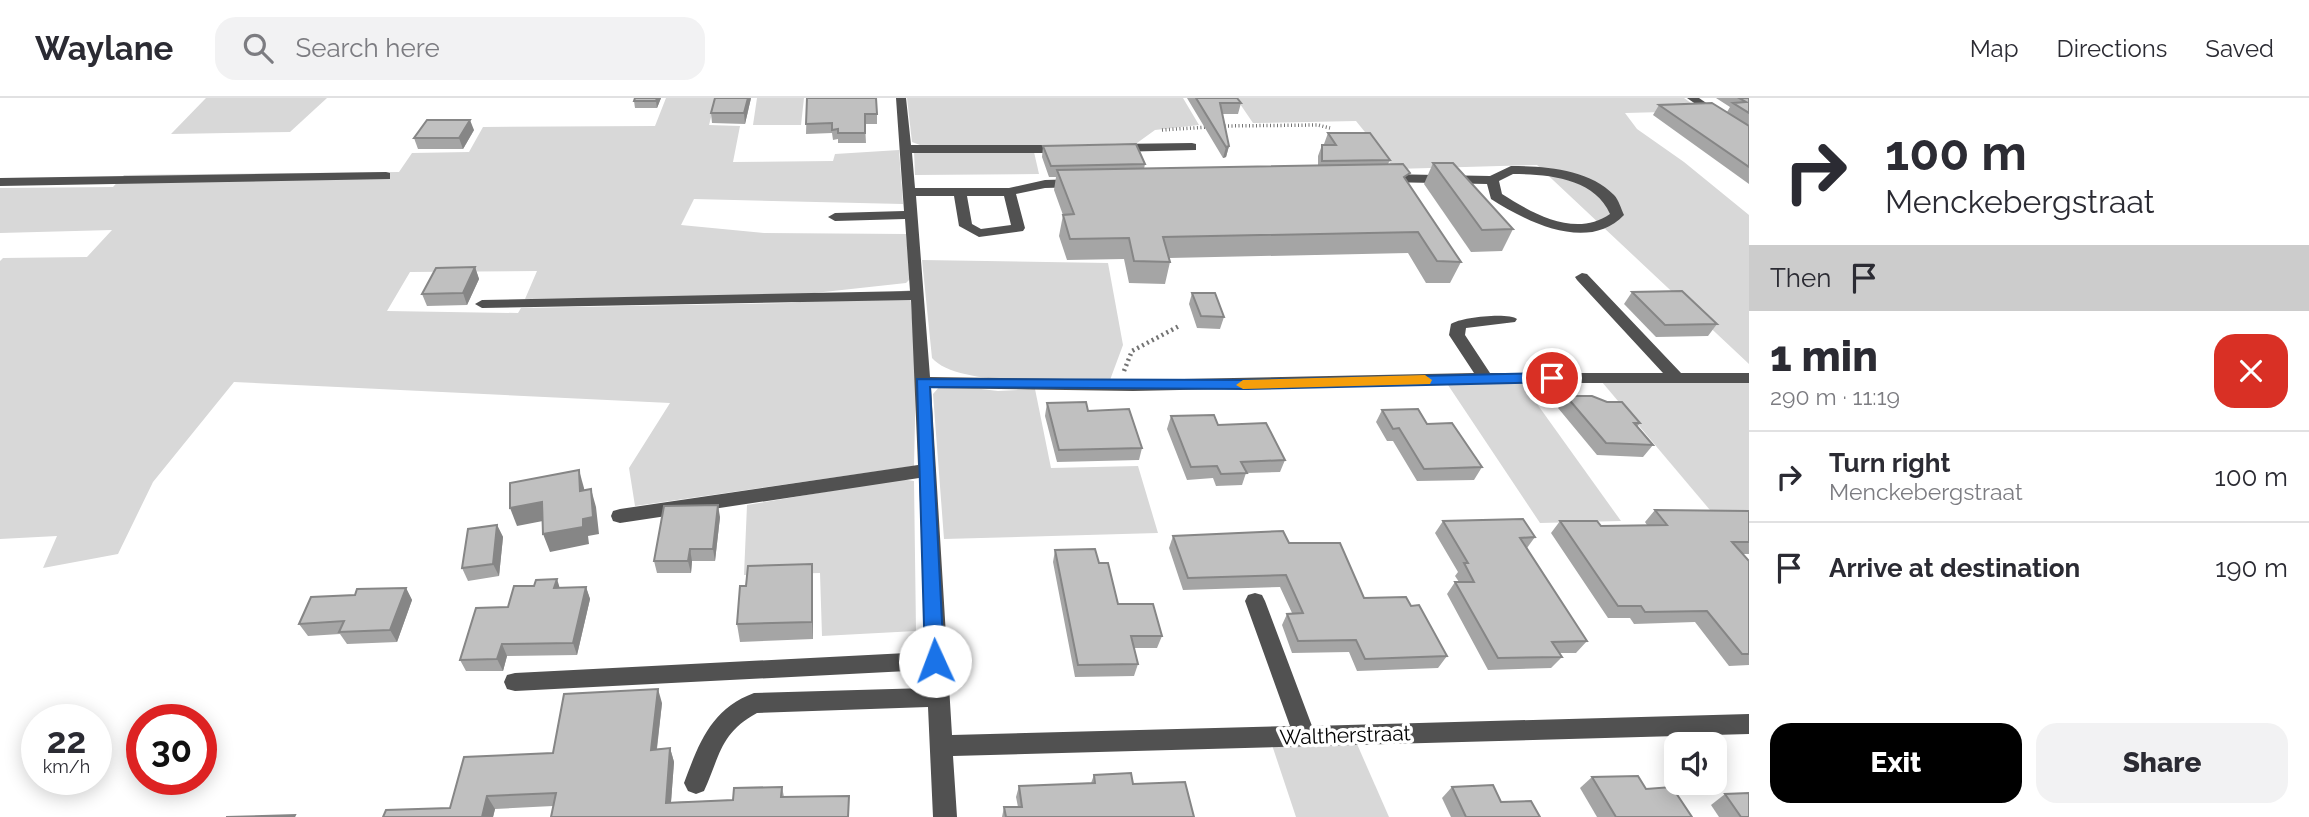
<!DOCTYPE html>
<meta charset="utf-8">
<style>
:root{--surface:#fff;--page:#f2f2f3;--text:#2b2b33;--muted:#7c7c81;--line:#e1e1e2;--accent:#000}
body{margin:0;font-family:Raleway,sans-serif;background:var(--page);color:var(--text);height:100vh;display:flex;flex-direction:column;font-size:26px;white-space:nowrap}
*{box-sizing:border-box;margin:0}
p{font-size:23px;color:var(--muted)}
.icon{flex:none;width:38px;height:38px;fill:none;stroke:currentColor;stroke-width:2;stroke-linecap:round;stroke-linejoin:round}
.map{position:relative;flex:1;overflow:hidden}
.sheet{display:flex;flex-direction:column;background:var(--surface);width:560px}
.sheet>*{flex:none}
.banner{background:#fff;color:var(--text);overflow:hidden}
.fabs{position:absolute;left:1664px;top:634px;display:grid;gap:14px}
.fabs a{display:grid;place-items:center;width:63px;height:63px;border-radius:14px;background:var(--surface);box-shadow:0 4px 18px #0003;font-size:35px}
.speed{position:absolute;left:21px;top:606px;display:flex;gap:14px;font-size:35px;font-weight:700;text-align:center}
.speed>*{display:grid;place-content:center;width:91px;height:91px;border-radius:50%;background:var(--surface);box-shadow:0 4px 18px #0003;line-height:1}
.speed small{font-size:18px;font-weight:400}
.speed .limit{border:10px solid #d22;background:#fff;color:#111}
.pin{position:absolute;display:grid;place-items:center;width:60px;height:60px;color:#fff;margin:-30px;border:4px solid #fff;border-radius:50%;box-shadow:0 2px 7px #0007}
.me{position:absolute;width:77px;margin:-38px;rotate:358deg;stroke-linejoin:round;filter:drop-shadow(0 0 5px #0008)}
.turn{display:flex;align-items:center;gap:24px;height:147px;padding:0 21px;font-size:32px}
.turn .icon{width:91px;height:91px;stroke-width:2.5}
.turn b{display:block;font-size:49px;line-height:60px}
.then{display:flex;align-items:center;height:66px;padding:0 21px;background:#0003;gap:14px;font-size:26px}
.round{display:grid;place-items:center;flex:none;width:74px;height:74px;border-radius:21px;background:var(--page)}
.overview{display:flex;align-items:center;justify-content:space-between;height:119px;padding:0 21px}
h1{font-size:42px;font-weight:800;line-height:52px}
.action{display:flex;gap:14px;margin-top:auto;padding:14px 21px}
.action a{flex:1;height:80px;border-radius:21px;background:var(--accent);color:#fff;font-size:28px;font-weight:800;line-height:80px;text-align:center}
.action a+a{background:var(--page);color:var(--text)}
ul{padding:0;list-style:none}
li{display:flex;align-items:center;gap:21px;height:91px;padding:0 21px;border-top:2px solid var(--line)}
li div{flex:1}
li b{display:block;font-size:26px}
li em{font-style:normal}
header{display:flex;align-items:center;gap:42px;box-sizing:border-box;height:98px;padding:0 35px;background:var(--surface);border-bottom:2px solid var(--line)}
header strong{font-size:33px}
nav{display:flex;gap:38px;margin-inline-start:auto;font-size:24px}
.search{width:490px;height:63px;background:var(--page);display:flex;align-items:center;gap:18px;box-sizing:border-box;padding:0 24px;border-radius:21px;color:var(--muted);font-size:26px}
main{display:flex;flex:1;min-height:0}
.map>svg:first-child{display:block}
.green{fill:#d8d8d8}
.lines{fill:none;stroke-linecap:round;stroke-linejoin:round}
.path-far1{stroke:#737373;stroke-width:3.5;stroke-dasharray:1 2.5;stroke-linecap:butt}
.path{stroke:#737373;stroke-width:4.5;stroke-dasharray:2 3.5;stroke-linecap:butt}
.minor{fill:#515151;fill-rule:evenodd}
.wall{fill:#a5a5a5}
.shaded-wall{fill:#868686}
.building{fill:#c0c0c0;stroke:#868686;stroke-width:2}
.route{fill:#1a73e8;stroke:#114b97;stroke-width:2}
.slow{fill:#f59e0b}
.labels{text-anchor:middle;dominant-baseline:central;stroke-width:7;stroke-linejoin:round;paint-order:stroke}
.near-street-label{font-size:21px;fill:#000;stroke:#fff}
</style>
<header>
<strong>Waylane</strong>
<div class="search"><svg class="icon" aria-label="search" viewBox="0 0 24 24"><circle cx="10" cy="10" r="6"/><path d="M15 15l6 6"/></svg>Search here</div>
<nav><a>Map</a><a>Directions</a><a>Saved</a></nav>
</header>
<main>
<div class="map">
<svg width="1749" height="719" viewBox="0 0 1749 719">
<rect width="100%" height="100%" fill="#fff"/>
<!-- green -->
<g class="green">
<path d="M206,0H327L290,34L171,36Z"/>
<path d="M666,0H716L709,27L740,28L733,64L833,63L835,56L899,52L903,106L694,101L681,127L764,135L906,136L910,181L906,185L796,197L525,201L537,173L410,174L387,213L518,215L521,210L791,205L910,192L916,276L914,368L635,408L629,370L670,305L234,284L153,384L118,456L43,470L57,438L0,441V163L3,160L87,159L112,132L0,135V90L113,89L124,77L399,74L412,55L469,54L483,29L655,28Z"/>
<path d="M757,0H804L801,27H753Z"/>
<path d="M907,0H1183L1199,27L1155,32L1137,45L1041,48L920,47L912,44Z"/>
<path d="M1236,0H1684L1702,13L1625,15L1637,31L1684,64L1749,117V266L1537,67L1395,71L1356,23L1253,25Z"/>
<path d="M914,53L1034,54L1039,76L915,77Z"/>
<path d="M922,162L1108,165L1123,247L1110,282C1069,282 958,290 932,260Z"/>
<path d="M1446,284L1522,285L1621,423L1540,425Z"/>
<path d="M1602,284L1749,285V418H1715Z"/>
<path d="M948,287L998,293L1035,291L1051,370L1138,368L1158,435L944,441L933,296L940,288Z"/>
<path d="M901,381L914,383L916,533L822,538L820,475L744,477L747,407Z"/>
<path d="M1357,646L1389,719H1296L1272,647Z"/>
</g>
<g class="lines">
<!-- path-far1 -->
<g class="path-far1">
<path d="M1221,28L1318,27L1330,30"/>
<path d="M1162,32L1208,29"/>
</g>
<!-- path -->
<path class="path" d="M1124,273L1132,253L1181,227"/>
<!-- minor -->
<g class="minor">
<path d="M896,0H906L911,47H1066L1072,51L1066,55H912L915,90H1009L1045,82L1079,81L1085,85L1079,89L1045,90L1016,96L1025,130L1023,133L979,139L959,128L954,98H916L930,279L1133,282L1474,275L1449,237L1451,226C1460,219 1509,214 1517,221L1515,224L1466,230L1465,237L1490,275H1663L1577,182L1575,179L1582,175L1587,176L1681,275H1749V285H1517L1133,293L931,290L952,637L1290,628L1245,503L1248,497L1255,495L1262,497L1265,503L1312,628L1749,616V636L953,658L957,719H933L928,609L757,615C720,635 720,658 704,693L696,696L688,693L684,685C699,645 711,611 754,595L927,590V572L515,593L507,591L504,584L507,577L515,575L926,554L919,380L620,425L613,423L611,418L613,413L620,411L918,367L911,202L482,210L475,206L482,202L910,193L905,121L835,123L828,119L835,115L904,113ZM967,98H1004L1011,127L981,131L972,126Z"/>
<path d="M1687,0H1699L1749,34V43Z"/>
<path d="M1192,45L1196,46V52L1115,54L1109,50L1115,46Z"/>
<path d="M1511,68C1545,68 1589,71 1614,97C1619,102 1621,111 1624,117C1588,155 1527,124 1491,101L1487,86L1384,84L1378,80L1384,76L1490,78ZM1513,76C1547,76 1595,80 1610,116C1576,140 1533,116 1502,96L1499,83Z"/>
<path d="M386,74L390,75V81L0,88V80Z"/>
</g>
</g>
<!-- wall -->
<g class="wall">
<path d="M635,0H661L657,10H635L634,3Z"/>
<path d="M751,0L745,26L712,25L711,15Z"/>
<path d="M807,0L877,16V26H865L866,45H838V41L833,42L832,35L806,36Z"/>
<path d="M1187,0H1237L1241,5L1238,16H1222L1229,48L1226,59L1223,60Z"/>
<path d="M1716,0H1749V86L1653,17L1659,7L1727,14L1730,9Z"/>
<path d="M474,32L463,51H418L414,40Z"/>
<path d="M1328,35L1390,62L1388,66L1406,83L1461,164L1450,185H1426L1408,155L1169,160L1170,164L1165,186L1129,185L1124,161L1067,162L1059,138L1063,117L1054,92L1056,79H1049L1042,59L1043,48L1145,66L1144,71L1318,68V58L1322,47H1325L1324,46Z"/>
<path d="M1433,65L1513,131L1502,153L1471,154L1424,86Z"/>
<path d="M475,169L479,181L467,207L427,208L422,196Z"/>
<path d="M1632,194L1717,226L1708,238L1656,239L1624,206Z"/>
<path d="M1192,195L1224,219L1220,231L1197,230L1189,206Z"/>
<path d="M1566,298L1640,325L1637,329L1653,347L1643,359L1597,357L1558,310Z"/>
<path d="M1047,305L1088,313L1142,350L1139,362L1057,364L1045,318Z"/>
<path d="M1382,312L1427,326L1482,369L1474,382L1417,383L1393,343H1387L1376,324Z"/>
<path d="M1171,318L1218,327L1285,362L1280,374L1246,375L1242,387L1216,388L1213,380L1187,382L1167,331Z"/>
<path d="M1655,412L1749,413V456H1742L1749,463V567L1729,568L1695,524L1634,526L1630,520H1608L1551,435L1560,423L1601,428L1647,427L1645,424Z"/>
<path d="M720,419L715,463H692L691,475H657L654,463Z"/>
<path d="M1443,423L1535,439L1527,450L1587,543L1576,555H1560L1562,559L1551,570L1488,572L1447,496L1455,484H1459L1455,478L1458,474L1435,435Z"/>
<path d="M497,427L503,439L499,478L468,483L462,470Z"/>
<path d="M1173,438L1289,445L1364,500L1411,508L1447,558L1438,570L1357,573L1349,554L1292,555L1282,527L1287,516L1292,515L1280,489L1183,492L1169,450Z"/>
<path d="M1055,452L1099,465L1118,506L1162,538L1157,550H1134L1138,566L1134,578L1075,579L1053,464Z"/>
<path d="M813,484V541L740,544L737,526Z"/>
<path d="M586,489L590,501L577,557L507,558L503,573H466L460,562L508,509L560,490Z"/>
<path d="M406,490L412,502L397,544L347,546L340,536L308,538L299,526L355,497Z"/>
<path d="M662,605L657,651L670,650L674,664L671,704L733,702L782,689L784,699L849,698V719H551L553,708L495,711L493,719H383L450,710L553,655Z"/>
<path d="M1094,677L1133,686L1194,719H1002L1004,709H1018L1016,699L1019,688L1091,685Z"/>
<path d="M1592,679L1646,691L1692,719H1597L1580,690Z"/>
<path d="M1452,689L1501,704L1540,719H1451L1442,700Z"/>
<path d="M1725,696L1749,719H1719L1711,707Z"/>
</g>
<!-- shaded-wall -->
<g class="shaded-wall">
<path d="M657,0H661L657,10L656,3Z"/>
<path d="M748,0H751L745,26L744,15Z"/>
<path d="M470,22L474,32L463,51L459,40Z"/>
<path d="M1229,48L1226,59L1223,60L1226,49Z"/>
<path d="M475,169L479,181L467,207L463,195Z"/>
<path d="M579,372L584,390L586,411L580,393Z"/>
<path d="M591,391L596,409L599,436L588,438L589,446L550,454L543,436L583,421Z"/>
<path d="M542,404L548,422L517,428L510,410Z"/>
<path d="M718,407L720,419L715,463L713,451Z"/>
<path d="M497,427L503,439L499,478L493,466Z"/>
<path d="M690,451L692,463L691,475L688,463Z"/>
<path d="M812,466L813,484V541L812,524Z"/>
<path d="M557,481L561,494L554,490Z"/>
<path d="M586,489L590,501L577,557L573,545Z"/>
<path d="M406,490L412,502L397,544L390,532Z"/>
<path d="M502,546L507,558L503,573L497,561Z"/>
<path d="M658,591L662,605L655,665L651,652Z"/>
<path d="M670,650L674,664L670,717L666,705Z"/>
<path d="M487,698L495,711L493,719H482Z"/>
</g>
<!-- building -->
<g class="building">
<path d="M635,0H657L656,3H634Z"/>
<path d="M715,0H748L744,15H711Z"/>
<path d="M807,0H876L877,16H865V35H838V31L832,32V25L806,26Z"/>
<path d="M1196,0H1237L1241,5H1220L1229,48L1226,49Z"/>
<path d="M1739,0H1749V15L1733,5L1746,4Z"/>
<path d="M1712,5L1749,28V69L1659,7Z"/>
<path d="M427,22H470L459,40H414Z"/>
<path d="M1328,35H1370L1390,62L1322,63V47H1336Z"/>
<path d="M1136,46L1145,66L1051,68L1043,48Z"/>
<path d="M1433,65H1453L1513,131L1482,132Z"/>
<path d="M1403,66L1410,75L1404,79L1461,164L1437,163L1418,134L1163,139L1170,164L1134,163L1129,140L1070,141L1063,117L1074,116L1057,72Z"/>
<path d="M475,169L463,195L422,196L436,170Z"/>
<path d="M1682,193L1717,226L1665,227L1632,194Z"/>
<path d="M1192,195H1215L1224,219L1201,218Z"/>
<path d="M1566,298H1592L1607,304H1622L1640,325H1634L1653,347L1606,345Z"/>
<path d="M1086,304L1088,313L1129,311L1142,350L1059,352L1047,305Z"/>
<path d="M1418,311L1427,326L1452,325L1482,369L1424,371L1399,330L1393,331L1382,312Z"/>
<path d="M1214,317L1218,327L1266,325L1285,362L1241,364L1247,375L1221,376L1217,368L1191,369L1171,318Z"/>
<path d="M579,372L580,393L591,391L593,419L583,421V429L543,436L542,404L510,410V385Z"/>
<path d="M718,407L713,451H690L688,463H654L664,408Z"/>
<path d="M1655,412L1749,413V444H1732L1749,463V556H1742L1707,513L1645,514L1641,508H1618L1560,423H1597L1601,428L1667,427Z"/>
<path d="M1523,421L1535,439L1520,440L1587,543L1552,544L1562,559L1498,560L1455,484H1474L1464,465H1468L1443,423Z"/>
<path d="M497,427L493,466L462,470L468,431Z"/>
<path d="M1283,433L1289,445H1340L1364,500L1406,499L1411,508L1419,507L1447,558L1365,561L1356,542L1298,543L1287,516L1303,515L1286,477L1188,480L1173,438Z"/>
<path d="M1095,451L1099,465H1108L1118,506H1153L1162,538H1131L1138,566L1078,567L1055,452Z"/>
<path d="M812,466V524L737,526L740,488H746L748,468Z"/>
<path d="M557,481L554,490L586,489L573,545L502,546L497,561L460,562L476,510L508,509L514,488H534L536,482Z"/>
<path d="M406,490L390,532L339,534L344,523L299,526L311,499L355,497L357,491Z"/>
<path d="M658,591L651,652L670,650L666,705L733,702L734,690L782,689L781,699L849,698L848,719H551L556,695L487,698L482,719H383L386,712L450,710L464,659L553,655L564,596Z"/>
<path d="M1131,675L1133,686L1185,684L1194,719H1006L1004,709H1022L1019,688L1095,685L1094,677Z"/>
<path d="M1638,678L1646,691L1672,689L1692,719H1616L1592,679Z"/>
<path d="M1493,687L1501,704L1531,703L1540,719H1466L1452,689Z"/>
<path d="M1749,695V719H1741L1725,696Z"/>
<path d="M295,717L294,719H226Z"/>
</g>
<!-- route -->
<path class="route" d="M1552,275L1559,280L1557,284L1247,291L930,289L944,563L941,568H928L925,563L917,281L1247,282Z"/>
<!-- slow -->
<path class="slow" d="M1425,277L1432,282L1430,286L1243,291L1236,287L1243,282Z"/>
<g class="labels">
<!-- near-street labels -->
<g class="near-street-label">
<text transform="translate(1345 637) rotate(-2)">Waltherstraat</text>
</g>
</g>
</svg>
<div class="fabs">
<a><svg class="icon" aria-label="sound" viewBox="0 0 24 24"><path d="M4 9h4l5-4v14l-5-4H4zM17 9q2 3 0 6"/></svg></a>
</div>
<div class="speed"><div>22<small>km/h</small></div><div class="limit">30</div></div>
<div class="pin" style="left:1552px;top:280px;background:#d93025"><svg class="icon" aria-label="arrive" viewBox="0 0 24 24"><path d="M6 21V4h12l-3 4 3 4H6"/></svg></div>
<svg class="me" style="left:935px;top:563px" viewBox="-20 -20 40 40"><circle r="19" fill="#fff"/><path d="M0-13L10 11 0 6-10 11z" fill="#1a73e8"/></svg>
</div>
<section class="sheet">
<div class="banner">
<div class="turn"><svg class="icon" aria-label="right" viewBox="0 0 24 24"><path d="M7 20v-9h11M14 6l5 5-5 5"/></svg><div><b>100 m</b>Menckebergstraat</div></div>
<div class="then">Then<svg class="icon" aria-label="arrive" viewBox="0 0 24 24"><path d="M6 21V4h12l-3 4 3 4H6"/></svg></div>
</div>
<div class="overview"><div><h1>1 min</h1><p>290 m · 11:19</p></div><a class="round" style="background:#d93025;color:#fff"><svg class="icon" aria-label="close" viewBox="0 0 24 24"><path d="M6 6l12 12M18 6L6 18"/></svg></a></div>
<ul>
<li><svg class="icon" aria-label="right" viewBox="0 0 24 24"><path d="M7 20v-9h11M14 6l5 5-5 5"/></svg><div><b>Turn right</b><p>Menckebergstraat</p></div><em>100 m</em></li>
<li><svg class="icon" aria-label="arrive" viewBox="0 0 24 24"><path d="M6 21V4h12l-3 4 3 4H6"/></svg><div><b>Arrive at destination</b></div><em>190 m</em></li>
</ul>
<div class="action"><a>Exit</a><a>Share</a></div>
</section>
</main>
